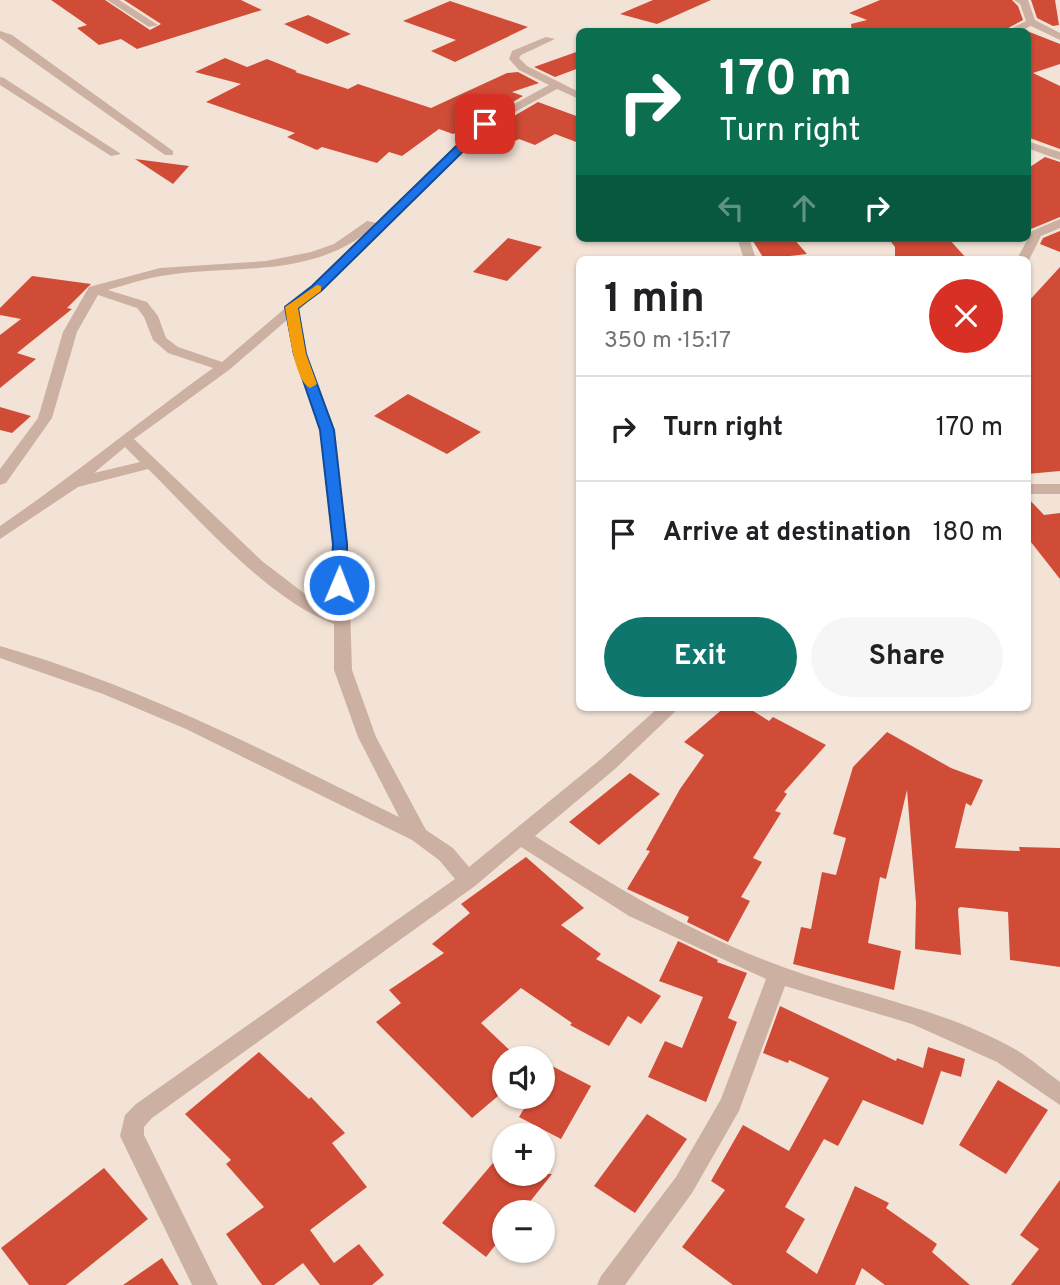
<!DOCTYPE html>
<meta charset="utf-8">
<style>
:root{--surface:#fff;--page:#f6f6f6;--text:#202124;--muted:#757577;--line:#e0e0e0;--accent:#0f766e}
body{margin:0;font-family:Overpass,sans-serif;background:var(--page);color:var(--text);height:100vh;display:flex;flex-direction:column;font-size:26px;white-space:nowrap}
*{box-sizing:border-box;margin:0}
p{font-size:23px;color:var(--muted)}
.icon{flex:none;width:38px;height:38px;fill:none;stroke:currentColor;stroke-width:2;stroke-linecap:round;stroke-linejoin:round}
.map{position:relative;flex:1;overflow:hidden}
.details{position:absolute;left:576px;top:256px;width:455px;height:455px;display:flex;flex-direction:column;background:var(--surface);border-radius:10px;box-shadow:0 2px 5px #0004}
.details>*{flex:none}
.hud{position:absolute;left:576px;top:28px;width:455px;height:214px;border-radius:10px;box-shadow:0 2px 5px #0004;background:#0b6e4f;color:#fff;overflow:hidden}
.controls{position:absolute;left:492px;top:1046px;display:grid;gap:14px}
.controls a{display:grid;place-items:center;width:63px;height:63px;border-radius:50%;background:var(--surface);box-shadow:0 2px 5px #0004;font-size:35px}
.pin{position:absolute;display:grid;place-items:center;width:60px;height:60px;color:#fff;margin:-30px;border-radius:14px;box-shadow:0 4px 10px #0006}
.me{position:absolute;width:77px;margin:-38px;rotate:1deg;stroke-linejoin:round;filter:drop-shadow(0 0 5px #0008)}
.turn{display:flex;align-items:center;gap:24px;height:147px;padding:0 28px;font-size:32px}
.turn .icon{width:91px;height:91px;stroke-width:2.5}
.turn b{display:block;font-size:49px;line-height:60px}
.lanes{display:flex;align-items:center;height:66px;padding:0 28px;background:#0003;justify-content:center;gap:35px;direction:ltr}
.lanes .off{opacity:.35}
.round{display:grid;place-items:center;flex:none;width:74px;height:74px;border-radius:37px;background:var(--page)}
.overview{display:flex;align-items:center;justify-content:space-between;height:119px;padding:0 28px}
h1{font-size:42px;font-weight:700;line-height:52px}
.button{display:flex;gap:14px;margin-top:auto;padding:14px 28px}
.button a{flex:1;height:80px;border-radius:42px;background:var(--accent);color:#fff;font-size:28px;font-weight:700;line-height:80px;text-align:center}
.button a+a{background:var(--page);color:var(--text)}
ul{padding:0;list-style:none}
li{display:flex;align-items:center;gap:21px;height:105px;padding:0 28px;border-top:2px solid var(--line)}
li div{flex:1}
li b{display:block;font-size:26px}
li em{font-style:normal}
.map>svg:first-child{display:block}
.building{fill:#d14c37}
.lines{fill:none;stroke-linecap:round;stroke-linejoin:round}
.minor{fill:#ccb1a2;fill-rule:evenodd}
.route{fill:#1a73e8;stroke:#114b97;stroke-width:2}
.slow{fill:#f59e0b}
</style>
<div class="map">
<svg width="1060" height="1285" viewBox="0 0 1060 1285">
<rect width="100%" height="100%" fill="#f3e3d7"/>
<!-- building -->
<g class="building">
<path d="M51,0H105L150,30L161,24L124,0H241L262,10L137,49L121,39L99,45L77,28L87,25Z"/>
<path d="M653,0H711L657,24L620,14Z"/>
<path d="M880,0H1012L1018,6L1023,20L1001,32H852L851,24L867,20L849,13Z"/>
<path d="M1031,0H1055L1059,25L1053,26L1037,18Z"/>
<path d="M450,1L528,27L455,62L431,51L456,40L403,21Z"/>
<path d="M308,15L351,34L327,44L284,24Z"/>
<path d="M1027,31L1060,44V64L1033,73L1060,86V149L1027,137Z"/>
<path d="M579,51V68L555,77L534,67Z"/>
<path d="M225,58L247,67L267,59L297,71L295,72L348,89L358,84L431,108L507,73L518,72L539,83L512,92L523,96L474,125L453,134L439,129L402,156L389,152L377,163L322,147L317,150L287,137L295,133L206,102L241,84L195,72Z"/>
<path d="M538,102L579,117V143L555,134L535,145L519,139L515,141L488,131Z"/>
<path d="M1045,157L1060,162V217L1031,229L1027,234V169Z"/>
<path d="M135,159L189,166L173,184Z"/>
<path d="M1060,231V252L1040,244L1043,238Z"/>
<path d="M508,238L542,247L507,281L473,272Z"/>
<path d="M771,238H793L807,254L764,259L753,241Z"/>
<path d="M888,238H948L967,259H895V247Z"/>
<path d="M1060,267V471L1027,474V303Z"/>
<path d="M32,276L91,284L67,308L72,309L17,353L36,359L0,388V335L21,319L0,315V308Z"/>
<path d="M408,394L481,432L447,454L374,416Z"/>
<path d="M0,407L31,416L12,433L0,430Z"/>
<path d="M1027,497L1044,515L1060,513V579L1027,537Z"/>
<path d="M725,707H747L769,721L773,717L826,745L784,792L787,794L775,811L781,813L753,858L762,862L741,897L750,901L728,942L687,922L689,917L627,889L650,851L646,850L680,789L704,755L684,742Z"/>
<path d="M887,732L951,768L983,780L971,806L966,803L955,848L1020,851L1019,847L1060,848V967L1010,960L1008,912L960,907L958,909L961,955L915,949L916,903L907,790L886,879L880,877L868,943L901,951L894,990L793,964L801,927L811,929L822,872L836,875L846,838L833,834L853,767Z"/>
<path d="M630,773L660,794L599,845L569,822Z"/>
<path d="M526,857L584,908L561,925L601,954L596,959L661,996L641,1024L628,1016L609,1046L570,1025L572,1023L521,988L481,1023L519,1059H504V1091L472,1118L376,1022L401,1003L389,990L444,953L432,944L470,913L461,904Z"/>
<path d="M678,941L718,960L717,962L747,973L728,1018L737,1022L706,1102L648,1077L665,1041L682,1048L703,997L659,981Z"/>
<path d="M780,1006L896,1061L897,1058L923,1068L928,1047L965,1059L961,1077L941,1071L923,1125L863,1100L838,1146L824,1139L785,1207L805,1219L786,1252L817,1274L855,1186L889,1203L886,1208L937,1244L932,1252L970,1285H885L862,1268L855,1285H733L682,1247L725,1190L711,1181L743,1125L789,1151L829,1078L789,1060L788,1063L763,1053Z"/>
<path d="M259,1052L309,1099L311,1097L345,1133L332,1143L367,1187L310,1230L334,1263L359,1244L384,1275L372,1285H320L303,1263L274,1285H262L226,1234L264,1207L226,1164L231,1160L185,1114Z"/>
<path d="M550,1065L591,1086L561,1139L519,1117L531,1097H542V1078Z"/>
<path d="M998,1080L1048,1110L1006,1174L959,1145Z"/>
<path d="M647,1114L687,1139L635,1213L594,1186Z"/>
<path d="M504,1150V1174H552L521,1213H504V1234L486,1257L442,1223Z"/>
<path d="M104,1168L148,1219L66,1285H29L1,1248Z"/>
<path d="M1060,1180V1285H1011L1039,1249L1020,1235Z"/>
<path d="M162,1258L179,1285H123Z"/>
</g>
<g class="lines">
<!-- minor -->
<g class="minor">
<path d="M107,0H119L158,25L149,27Z"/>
<path d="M1014,0H1028L1035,20L1060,33V40L1031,26L1018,32H1004L1026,21L1020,4Z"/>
<path d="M0,31L12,35L173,151V155H165L0,38Z"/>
<path d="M546,37L555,39L521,55L519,58L527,66L579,92V99L557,89L489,126L299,310L307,354L334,430L348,544L352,670L376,737L426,830L453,848L469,867L601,759L659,707H680L615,769L535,836C614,886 694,935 783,967C859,995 941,1008 1013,1048C1029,1057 1045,1071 1060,1082V1105L997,1062L912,1024L785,986L739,1111L692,1193L625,1285H597L601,1276L676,1177L721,1099L766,979L629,916L521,847L475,886L152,1118L144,1127V1135L218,1285H192L120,1136L125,1115L136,1104L455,879L439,860L412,840L186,729L103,694L0,658V646C140,686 269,753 399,817L358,737L334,670V624C267,599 200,520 148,469L78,487L0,539V526C73,476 141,420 213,368L168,353L153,340L144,317L137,308L98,295L77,332L52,418L6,483L0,485V469L38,418L63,332L89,287L160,268L266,261L311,252L334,244L367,221L377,223L481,122L549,85L519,70L509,59L512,51ZM365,234L311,286L222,362L178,347L166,338L158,316L147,302L108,290C125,285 143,279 161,276C231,264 303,279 365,234ZM287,320L293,354L320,430L332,544L331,585L333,611L322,607L262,561L134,439L229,370ZM125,447L140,462L94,473Z"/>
<path d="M0,77L4,78L121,154L111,156L0,85Z"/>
<path d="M1027,141L1060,152V160L1027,148Z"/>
<path d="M1060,219V228L1041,236L1028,262L1027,259H1017L1032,231Z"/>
<path d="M737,238H749L756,259H744Z"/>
<rect x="1027" y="484" width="33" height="10"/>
</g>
</g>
<!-- route -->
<path class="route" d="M482,121L491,124L321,291L298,308L306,354L334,430L347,544V585L345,589H334L331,585L333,544L320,430L294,354L285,307L312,286Z"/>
<!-- slow -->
<path class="slow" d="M317,285L321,286V291L298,308L306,354L317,384L310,388C294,381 288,324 285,307Z"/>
</svg>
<div class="controls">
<a><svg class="icon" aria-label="sound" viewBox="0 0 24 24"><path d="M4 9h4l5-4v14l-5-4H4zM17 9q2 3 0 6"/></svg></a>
<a>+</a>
<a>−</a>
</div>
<div class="pin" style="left:485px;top:124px;background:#d93025"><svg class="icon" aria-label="arrive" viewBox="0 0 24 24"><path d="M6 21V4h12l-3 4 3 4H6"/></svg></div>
<svg class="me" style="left:339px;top:585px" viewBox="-20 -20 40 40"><circle r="17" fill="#1a73e8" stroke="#fff" stroke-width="3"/><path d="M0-11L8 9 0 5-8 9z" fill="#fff"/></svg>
<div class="hud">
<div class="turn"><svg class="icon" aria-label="right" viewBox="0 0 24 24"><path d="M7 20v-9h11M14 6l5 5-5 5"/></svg><div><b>170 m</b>Turn right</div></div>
<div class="lanes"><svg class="icon off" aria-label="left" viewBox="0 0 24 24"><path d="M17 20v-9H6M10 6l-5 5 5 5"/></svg><svg class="icon off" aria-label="ahead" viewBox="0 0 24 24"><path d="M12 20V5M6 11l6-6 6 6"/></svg><svg class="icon" aria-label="right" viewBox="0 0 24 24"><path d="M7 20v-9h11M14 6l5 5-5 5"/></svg></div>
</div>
<section class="details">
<div class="overview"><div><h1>1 min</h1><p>350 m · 15:17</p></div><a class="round" style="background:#d93025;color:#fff"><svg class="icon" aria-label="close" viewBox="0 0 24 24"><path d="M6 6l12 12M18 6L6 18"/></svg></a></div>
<ul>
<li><svg class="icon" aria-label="right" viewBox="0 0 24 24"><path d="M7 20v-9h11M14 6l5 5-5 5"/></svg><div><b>Turn right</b></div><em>170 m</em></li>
<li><svg class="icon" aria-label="arrive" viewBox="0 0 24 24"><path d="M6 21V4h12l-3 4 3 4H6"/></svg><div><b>Arrive at destination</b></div><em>180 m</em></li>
</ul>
<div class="button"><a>Exit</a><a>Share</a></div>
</section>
</div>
